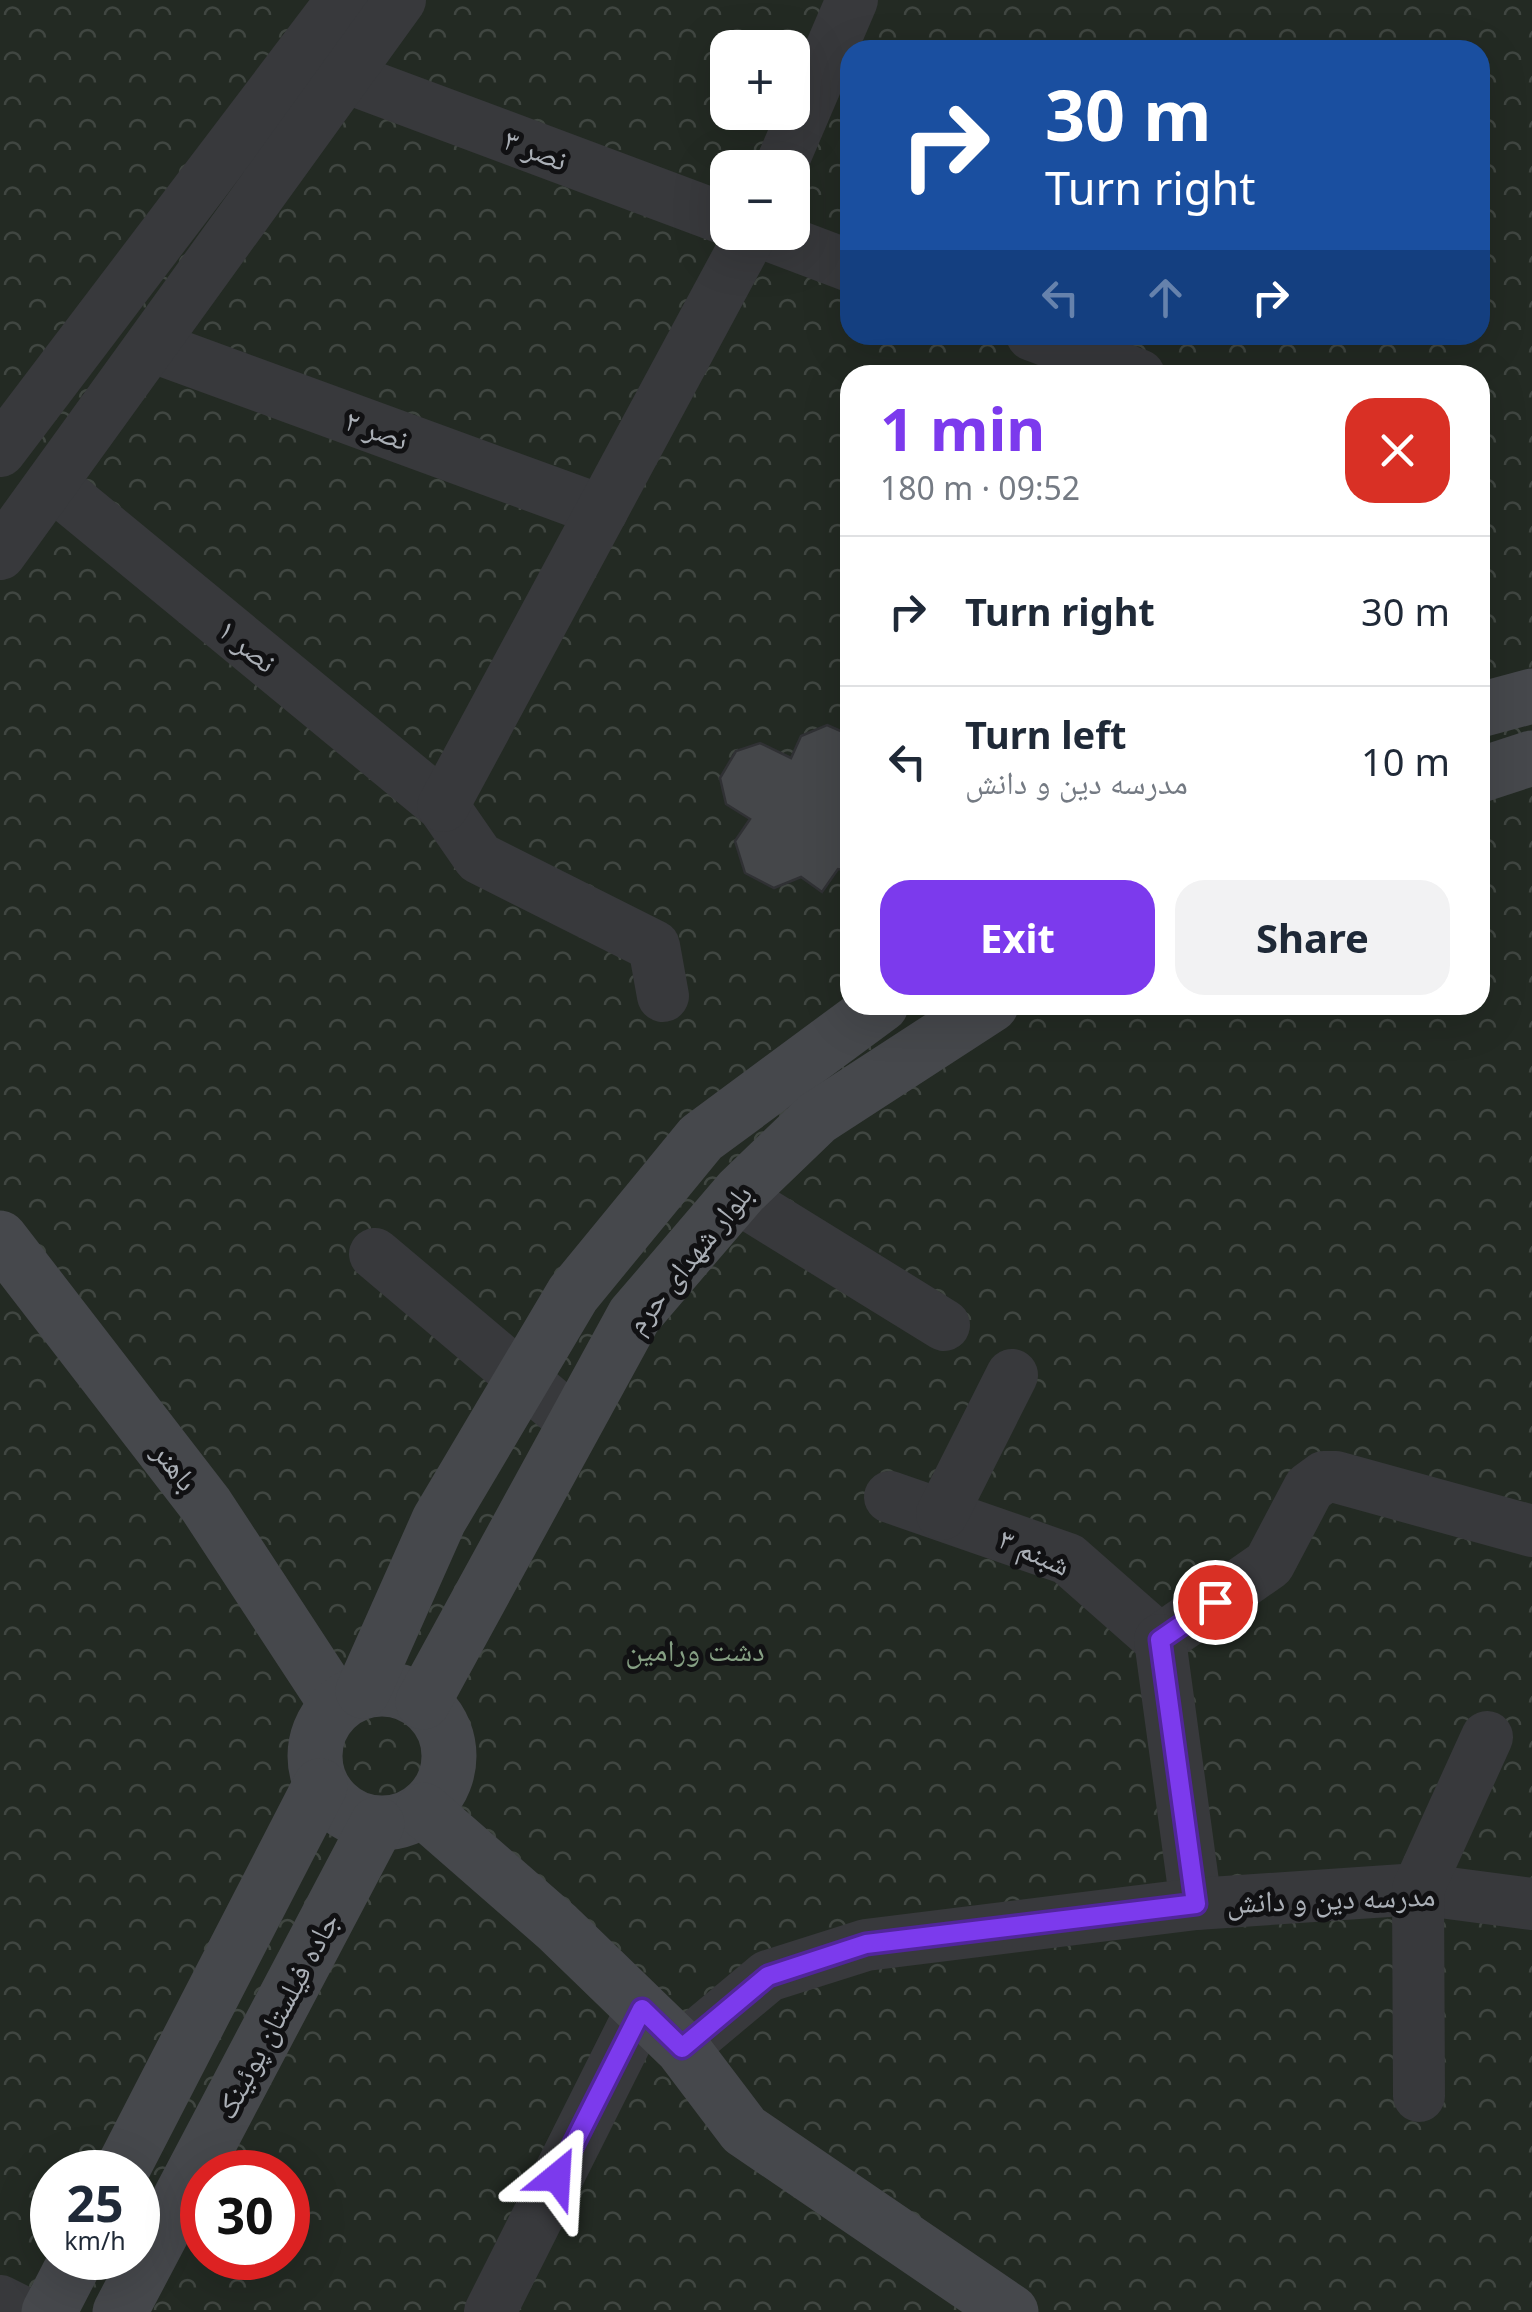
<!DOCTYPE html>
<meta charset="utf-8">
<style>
:root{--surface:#fff;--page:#f2f2f3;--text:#1f2937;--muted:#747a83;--line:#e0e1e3;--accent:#7c3aed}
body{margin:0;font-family:"Noto Sans","Noto Naskh Arabic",sans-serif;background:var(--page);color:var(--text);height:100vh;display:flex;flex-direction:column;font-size:38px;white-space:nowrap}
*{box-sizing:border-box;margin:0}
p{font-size:32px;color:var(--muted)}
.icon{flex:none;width:55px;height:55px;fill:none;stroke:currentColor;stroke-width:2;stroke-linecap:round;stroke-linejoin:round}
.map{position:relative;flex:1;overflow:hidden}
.panel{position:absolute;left:840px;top:365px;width:650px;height:650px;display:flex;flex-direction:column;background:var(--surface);border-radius:30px;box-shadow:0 10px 40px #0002}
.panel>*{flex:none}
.banner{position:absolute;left:840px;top:40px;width:650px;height:305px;border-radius:30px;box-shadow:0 10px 40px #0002;background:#1a4fa0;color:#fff;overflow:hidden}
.fabs{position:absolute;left:710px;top:30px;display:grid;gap:20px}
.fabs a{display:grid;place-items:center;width:100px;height:100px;border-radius:20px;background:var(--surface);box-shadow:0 10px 40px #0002;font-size:50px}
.speed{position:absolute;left:30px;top:2150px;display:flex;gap:20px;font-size:50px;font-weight:700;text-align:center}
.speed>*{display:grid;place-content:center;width:130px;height:130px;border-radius:50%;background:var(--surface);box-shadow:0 10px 40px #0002;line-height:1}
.speed small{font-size:25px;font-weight:400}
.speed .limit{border:15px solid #d22;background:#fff;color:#111}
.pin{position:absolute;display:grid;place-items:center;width:85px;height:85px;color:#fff;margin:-42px;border:5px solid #fff;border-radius:50%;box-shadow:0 2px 10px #0007}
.me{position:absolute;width:110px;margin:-55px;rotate:27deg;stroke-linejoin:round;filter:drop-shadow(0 0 8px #0008)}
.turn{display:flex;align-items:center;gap:35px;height:210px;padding:0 40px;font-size:45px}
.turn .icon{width:130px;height:130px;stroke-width:2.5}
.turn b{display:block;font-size:70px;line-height:85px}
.lanes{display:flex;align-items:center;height:95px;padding:0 40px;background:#0003;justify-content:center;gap:50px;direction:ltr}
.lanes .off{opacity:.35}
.round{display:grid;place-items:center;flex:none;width:105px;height:105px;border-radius:30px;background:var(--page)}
.overview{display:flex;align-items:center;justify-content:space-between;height:170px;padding:0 40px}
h1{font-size:60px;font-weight:700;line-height:75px;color:var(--accent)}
.button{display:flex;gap:20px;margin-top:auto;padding:20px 40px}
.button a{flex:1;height:115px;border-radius:30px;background:var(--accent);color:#fff;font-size:40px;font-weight:700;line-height:115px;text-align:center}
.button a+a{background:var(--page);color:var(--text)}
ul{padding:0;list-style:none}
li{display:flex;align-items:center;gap:30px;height:150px;padding:0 40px;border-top:2px solid var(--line)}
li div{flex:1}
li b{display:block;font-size:38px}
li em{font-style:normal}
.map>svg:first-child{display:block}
.park{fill:url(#park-crowns);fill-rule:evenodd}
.building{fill:#45474a;stroke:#303134;stroke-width:2.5}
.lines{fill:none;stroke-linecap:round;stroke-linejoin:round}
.street{stroke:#38393c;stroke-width:52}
.secondary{stroke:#46484c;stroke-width:55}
.route-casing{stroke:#51269a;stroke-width:25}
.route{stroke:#7c3aed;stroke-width:18}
.labels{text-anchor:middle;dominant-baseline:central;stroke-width:10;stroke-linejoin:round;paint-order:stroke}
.street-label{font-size:30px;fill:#aaafb6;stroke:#111113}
.park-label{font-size:30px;fill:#859f83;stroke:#111113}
</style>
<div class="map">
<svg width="1532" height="2312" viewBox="0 0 1532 2312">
<defs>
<pattern id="park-crowns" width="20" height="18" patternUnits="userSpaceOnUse" patternTransform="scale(2.5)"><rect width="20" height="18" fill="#232a23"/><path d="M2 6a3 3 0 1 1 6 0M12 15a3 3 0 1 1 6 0" fill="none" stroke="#404641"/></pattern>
</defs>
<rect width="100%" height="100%" fill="#161618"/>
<!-- park -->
<path class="park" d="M0,0H1532V2312H0ZM728,48H792V112H728ZM850,50H1480V335H850ZM728,168H792V232H728ZM850,375H1480V1005H850ZM52,2172H138V2258H52ZM202,2172H288V2258H202Z"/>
<!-- building -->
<path class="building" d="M827,725L850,735V871L838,869L822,892L801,877L774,888L745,873L735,841L750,819L726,804L720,778L736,751L760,743L791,758L801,736Z"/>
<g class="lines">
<!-- street -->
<g class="street">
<path d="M345,77L728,220"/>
<path d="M780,168L852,0"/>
<path d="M760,232L850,266"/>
<path d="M1032,335L1139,375"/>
<path d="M151,346L602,511"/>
<path d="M0,451L342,0"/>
<path d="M52,484L443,806L479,858L654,946L663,996"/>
<path d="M0,554L400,0"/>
<path d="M443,806L752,232"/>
<path d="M735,1196L944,1325"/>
<path d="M375,1254L575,1423"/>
<path d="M890,1497L1068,1559L1160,1640"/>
<path d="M942,1514L1012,1375"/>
<path d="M1160,1640L1269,1564L1309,1488L1324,1477H1336L1532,1531"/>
<path d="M1160,1640L1196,1904"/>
<path d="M682,2048L768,1976L866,1945L1196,1904L1418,1889L1532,1904"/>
<path d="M1419,2096L1418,1889L1487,1737"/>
<path d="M0,2301L22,2312"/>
<path d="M490,2312L642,2009"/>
</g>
<!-- secondary -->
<g class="secondary">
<path d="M1480,710L1532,696"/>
<path d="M1480,775L1532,758"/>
<path d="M0,1238L206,1505L337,1705"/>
<circle cx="382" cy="1756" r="67"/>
<path d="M363,1691L439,1520L573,1294L701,1138L881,1005"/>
<path d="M423,1702L634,1316L741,1191L817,1118L991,1005"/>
<path d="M423,1810L557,1927L682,2048L744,2130L1011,2312"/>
<path d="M121,2172L320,1786"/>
<path d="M49,2312L77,2258"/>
<path d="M120,2312L377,1824"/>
</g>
</g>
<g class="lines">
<!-- route casing -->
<g class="route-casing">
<path id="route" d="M557,2177L642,2009L682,2048L768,1976L866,1944L1196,1904L1160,1640L1215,1602"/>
</g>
<!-- route -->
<use href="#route" class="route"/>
</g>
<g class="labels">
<!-- street labels -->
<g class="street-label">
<text transform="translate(536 149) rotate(21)">نصر ۳</text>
<text transform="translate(377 429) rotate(20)">نصر ۲</text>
<text transform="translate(248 645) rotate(39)">نصر ۱</text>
<text transform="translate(688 1258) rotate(-51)">بلوار شهدای حرم</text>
<text transform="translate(176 1466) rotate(52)">باهنر</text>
<text transform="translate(1035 1551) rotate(24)">شبنم ۳</text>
<text transform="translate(1331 1898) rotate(-2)">مدرسه دین و دانش</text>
<text transform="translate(276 2015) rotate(-62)">جاده فیلستان پوئینک</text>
</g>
<!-- park labels -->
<g class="park-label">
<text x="695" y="1649">دشت ورامین</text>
</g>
</g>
</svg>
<div class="fabs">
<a>+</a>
<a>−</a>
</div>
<div class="speed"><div>25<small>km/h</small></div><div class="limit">30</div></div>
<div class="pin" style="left:1215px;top:1602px;background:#d93025"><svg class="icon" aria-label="arrive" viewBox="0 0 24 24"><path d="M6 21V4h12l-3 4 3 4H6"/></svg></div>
<svg class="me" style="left:557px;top:2177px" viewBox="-20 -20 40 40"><path d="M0-17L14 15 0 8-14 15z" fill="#7c3aed" stroke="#fff" stroke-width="4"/></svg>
<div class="banner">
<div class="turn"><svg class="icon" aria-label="right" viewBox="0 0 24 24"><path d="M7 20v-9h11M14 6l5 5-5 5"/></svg><div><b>30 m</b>Turn right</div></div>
<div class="lanes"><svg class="icon off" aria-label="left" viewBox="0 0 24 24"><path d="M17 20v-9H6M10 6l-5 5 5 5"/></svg><svg class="icon off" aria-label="ahead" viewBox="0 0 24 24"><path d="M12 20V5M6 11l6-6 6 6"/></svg><svg class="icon" aria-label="right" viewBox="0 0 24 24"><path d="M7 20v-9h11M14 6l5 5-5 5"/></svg></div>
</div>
<section class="panel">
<div class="overview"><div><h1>1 min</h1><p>180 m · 09:52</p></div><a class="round" style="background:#d93025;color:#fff"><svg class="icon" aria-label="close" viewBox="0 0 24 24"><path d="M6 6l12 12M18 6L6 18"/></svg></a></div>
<ul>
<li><svg class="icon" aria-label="right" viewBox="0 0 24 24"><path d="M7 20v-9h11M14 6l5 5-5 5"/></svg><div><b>Turn right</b></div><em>30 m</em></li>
<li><svg class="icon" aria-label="left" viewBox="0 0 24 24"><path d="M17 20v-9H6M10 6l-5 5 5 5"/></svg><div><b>Turn left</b><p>مدرسه دین و دانش</p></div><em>10 m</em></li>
</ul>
<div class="button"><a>Exit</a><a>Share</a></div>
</section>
</div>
